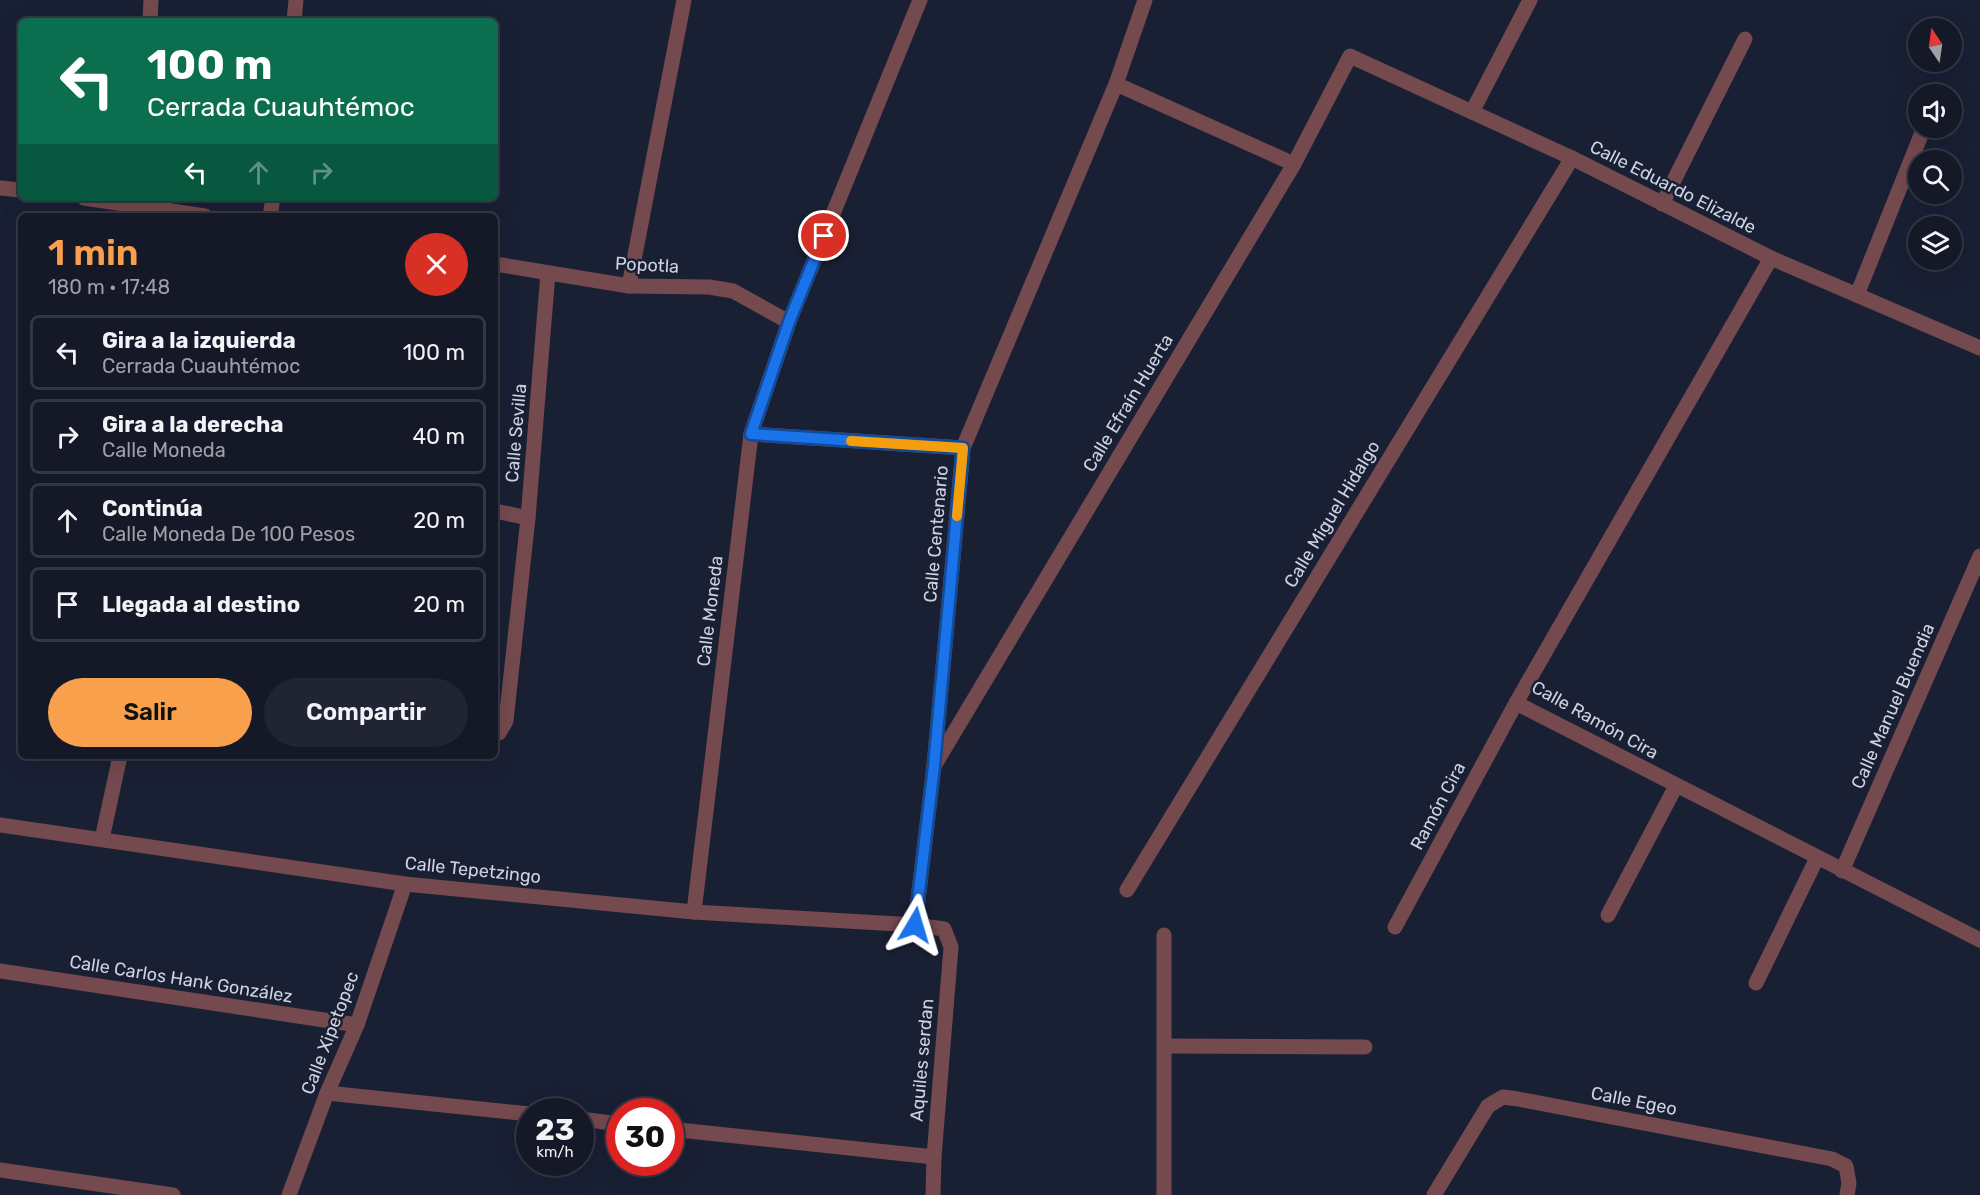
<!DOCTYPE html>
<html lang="es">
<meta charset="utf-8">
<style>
:root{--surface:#141827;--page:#212533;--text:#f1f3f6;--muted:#9da0a7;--line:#333744;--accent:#f8a04b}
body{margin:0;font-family:Rubik,sans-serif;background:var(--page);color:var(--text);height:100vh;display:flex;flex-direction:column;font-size:22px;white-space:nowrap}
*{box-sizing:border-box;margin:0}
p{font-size:20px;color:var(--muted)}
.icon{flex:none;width:33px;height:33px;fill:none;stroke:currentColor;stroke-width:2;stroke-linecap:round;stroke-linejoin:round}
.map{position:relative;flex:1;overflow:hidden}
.drawer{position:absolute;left:18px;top:213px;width:480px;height:546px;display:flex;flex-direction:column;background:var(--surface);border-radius:9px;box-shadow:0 6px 24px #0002,0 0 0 2px var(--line)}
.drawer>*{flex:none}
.banner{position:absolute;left:18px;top:18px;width:480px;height:183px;border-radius:9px;box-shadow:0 6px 24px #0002,0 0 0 2px var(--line);background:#0b6e4f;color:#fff;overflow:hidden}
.needle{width:39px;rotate:347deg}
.controls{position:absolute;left:1908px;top:18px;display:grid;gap:12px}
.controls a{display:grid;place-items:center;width:54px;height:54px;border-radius:50%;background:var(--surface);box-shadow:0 6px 24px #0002,0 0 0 2px var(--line);font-size:30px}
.speed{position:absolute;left:516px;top:1098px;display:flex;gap:12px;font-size:30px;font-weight:700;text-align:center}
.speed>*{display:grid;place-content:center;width:78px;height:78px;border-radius:50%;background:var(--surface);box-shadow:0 6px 24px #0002,0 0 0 2px var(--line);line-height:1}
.speed small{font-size:15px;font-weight:400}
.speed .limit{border:9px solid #d22;background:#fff;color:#111}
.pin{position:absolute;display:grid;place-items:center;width:51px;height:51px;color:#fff;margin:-26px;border:3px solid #fff;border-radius:50%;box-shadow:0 2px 6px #0007}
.me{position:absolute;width:66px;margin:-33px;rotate:7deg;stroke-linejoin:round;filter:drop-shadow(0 0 4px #0008)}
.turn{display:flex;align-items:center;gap:21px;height:126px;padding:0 30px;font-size:27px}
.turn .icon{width:78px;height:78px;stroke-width:2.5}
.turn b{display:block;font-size:42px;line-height:51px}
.lanes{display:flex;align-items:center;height:57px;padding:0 30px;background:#0003;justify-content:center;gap:30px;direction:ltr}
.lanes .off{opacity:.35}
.round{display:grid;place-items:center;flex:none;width:63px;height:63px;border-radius:32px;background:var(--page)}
.summary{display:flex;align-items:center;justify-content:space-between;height:102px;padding:0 30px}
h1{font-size:36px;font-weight:600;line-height:45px;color:var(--accent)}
.primary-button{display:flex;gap:12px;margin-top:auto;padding:12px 30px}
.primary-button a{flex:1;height:69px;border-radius:36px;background:var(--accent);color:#111;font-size:24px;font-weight:600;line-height:69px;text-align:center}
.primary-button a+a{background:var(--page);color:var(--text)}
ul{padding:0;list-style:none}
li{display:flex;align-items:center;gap:18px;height:75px;margin:0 12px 9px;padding:0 18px;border:3px solid var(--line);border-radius:9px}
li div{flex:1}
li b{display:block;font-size:22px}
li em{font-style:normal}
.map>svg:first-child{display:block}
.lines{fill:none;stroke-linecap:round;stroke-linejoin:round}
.minor{stroke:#744a4e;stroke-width:15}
.route-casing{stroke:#114b97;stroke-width:15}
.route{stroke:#1a73e8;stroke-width:10}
.slow{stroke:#f59e0b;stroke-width:10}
.labels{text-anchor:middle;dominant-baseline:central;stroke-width:5;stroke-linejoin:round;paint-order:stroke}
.street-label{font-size:18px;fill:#ced3e1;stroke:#1a2034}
</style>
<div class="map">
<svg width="1980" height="1195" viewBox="0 0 1980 1195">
<rect width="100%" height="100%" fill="#1a2034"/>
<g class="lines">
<!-- minor -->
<g class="minor">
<path d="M150,21L151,0"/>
<path d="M294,21L296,0"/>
<path d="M1116,84L1294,164"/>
<path d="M1472,112L1530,0"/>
<path d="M0,188L21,190"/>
<path d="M84,198L205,216"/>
<path d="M1662,204L1745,39"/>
<path d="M270,216L273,198"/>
<path d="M495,264L629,286L709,287L733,291L789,322"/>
<path d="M629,286L684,0"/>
<path d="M1857,295L1923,130"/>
<path d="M751,434L963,448"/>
<path d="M495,511L528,518"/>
<path d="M1516,703L1980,940"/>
<path d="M495,734L499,733L506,721L528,518L548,273"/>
<path d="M934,766L1294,164L1350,56L1572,158L1771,258L1980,348"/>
<path d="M0,825L405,884L694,912L915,925L944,929L951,947L934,1157L933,1195"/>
<path d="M102,839L120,756"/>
<path d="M1842,871L1980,556"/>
<path d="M1127,890L1572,158"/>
<path d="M694,912L751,434L789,322L920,0"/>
<path d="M1608,915L1676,786"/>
<path d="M915,925L934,766L963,448L1116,84L1145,0"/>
<path d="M1395,927L1516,703L1771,258"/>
<path d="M0,971L357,1025"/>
<path d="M1756,983L1817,858"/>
<path d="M1165,1046L1365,1047"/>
<path d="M327,1093L530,1114"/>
<path d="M580,1119L620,1124"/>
<path d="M670,1129L934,1157"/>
<path d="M0,1170L173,1195"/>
<path d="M289,1195L327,1093L357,1025L405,884"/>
<path d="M1164,1195V935"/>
<path d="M1434,1195L1488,1106L1503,1097L1518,1099L1832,1159L1846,1166L1849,1183L1847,1195"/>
</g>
</g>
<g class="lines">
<!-- route casing -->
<g class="route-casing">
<path id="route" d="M824,236L789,322L751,434L963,448L934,766L915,925"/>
</g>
<!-- route -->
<use href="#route" class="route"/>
<!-- slow -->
<path class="slow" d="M851,441L963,448L957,516"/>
</g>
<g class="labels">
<!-- street labels -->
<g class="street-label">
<text transform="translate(1673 187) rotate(27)">Calle Eduardo Elizalde</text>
<text transform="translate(647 265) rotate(3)">Popotla</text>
<text transform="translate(1128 403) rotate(-59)">Calle Efraín Huerta</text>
<text transform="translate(516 433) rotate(-85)">Calle Sevilla</text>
<text transform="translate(1332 514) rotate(-59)">Calle Miguel Hidalgo</text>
<text transform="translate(936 534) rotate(-85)">Calle Centenario</text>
<text transform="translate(710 611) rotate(-83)">Calle Moneda</text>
<text transform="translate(1893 706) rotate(-66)">Calle Manuel Buendia</text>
<text transform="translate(1595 720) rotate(29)">Calle Ramón Cira</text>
<text transform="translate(1438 806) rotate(-62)">Ramón Cira</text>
<text transform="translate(473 870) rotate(6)">Calle Tepetzingo</text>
<text transform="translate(181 979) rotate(9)">Calle Carlos Hank González</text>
<text transform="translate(330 1033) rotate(-69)">Calle Xipetopec</text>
<text transform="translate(922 1060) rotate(-85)">Aquiles serdan</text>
<text transform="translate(1634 1101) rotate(11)">Calle Egeo</text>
</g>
</g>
</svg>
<div class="controls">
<a><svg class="needle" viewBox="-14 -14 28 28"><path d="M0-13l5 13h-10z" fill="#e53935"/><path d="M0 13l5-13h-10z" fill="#9da0a7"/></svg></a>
<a><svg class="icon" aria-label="sound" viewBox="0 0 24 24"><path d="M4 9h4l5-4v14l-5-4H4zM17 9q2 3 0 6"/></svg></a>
<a><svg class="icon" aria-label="search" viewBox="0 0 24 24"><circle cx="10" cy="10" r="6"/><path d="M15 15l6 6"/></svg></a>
<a><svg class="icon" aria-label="layers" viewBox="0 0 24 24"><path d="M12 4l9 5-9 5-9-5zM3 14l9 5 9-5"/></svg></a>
</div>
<div class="speed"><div>23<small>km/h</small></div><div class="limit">30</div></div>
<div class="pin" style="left:824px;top:236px;background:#d93025"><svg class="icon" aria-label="arrive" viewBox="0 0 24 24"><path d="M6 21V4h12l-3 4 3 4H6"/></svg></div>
<svg class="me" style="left:915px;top:925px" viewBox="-20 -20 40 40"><path d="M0-17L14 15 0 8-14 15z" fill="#1a73e8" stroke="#fff" stroke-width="4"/></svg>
<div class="banner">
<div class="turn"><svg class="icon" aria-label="left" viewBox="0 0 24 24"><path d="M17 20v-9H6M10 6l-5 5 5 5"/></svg><div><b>100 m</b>Cerrada Cuauhtémoc</div></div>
<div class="lanes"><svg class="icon" aria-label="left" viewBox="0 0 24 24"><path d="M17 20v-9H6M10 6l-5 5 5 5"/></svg><svg class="icon off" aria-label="ahead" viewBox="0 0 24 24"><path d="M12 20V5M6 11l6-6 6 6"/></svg><svg class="icon off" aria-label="right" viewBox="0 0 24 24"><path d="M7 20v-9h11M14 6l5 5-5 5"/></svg></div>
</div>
<section class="drawer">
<div class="summary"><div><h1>1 min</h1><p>180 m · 17:48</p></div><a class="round" style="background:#d93025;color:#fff"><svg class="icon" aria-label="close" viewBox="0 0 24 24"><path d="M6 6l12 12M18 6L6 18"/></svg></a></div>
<ul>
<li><svg class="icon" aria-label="left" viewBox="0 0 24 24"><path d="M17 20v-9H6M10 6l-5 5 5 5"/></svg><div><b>Gira a la izquierda</b><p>Cerrada Cuauhtémoc</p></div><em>100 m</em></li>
<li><svg class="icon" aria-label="right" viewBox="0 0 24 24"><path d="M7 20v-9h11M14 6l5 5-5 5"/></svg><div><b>Gira a la derecha</b><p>Calle Moneda</p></div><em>40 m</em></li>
<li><svg class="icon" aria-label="ahead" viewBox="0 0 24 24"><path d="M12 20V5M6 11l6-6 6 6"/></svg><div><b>Continúa</b><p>Calle Moneda De 100 Pesos</p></div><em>20 m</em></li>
<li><svg class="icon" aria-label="arrive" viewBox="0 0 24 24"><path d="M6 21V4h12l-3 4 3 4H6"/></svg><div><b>Llegada al destino</b></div><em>20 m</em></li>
</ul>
<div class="primary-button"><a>Salir</a><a>Compartir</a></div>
</section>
</div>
